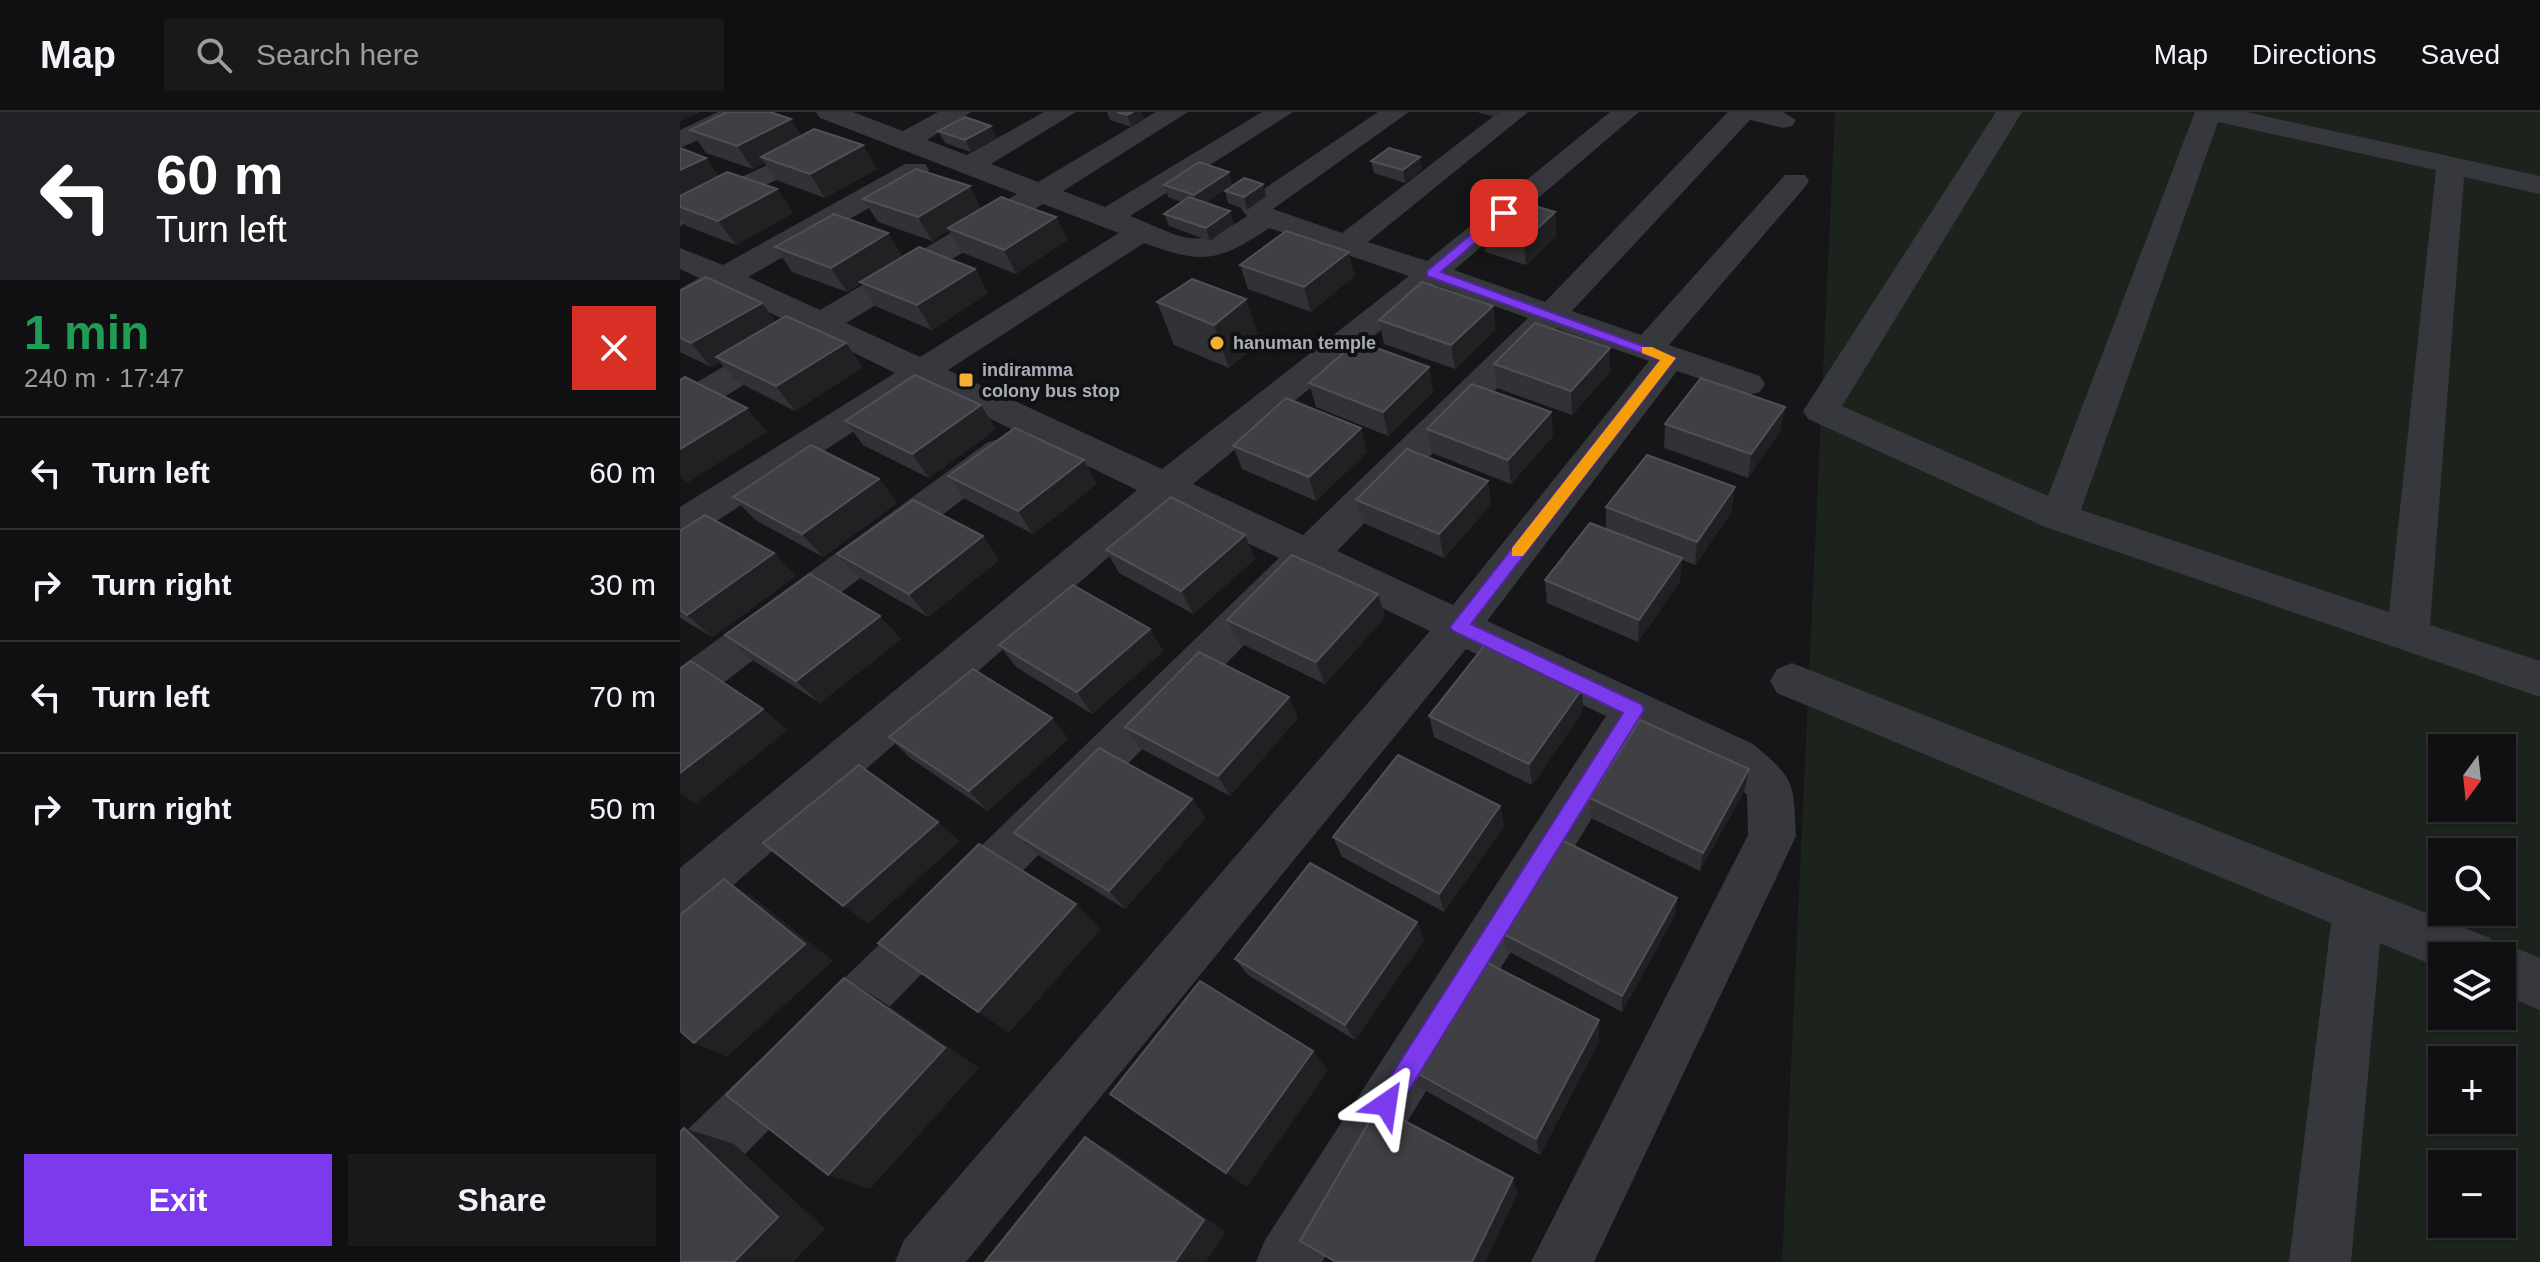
<!DOCTYPE html>
<meta charset="utf-8">
<style>
:root{--surface:#101012;--page:#19191b;--text:#f1f3f6;--muted:#9c9d9f;--line:#303032;--accent:#7c3aed}
body{margin:0;font-family:Helvetica,sans-serif;background:var(--page);color:var(--text);height:100vh;display:flex;flex-direction:column;font-size:30px;white-space:nowrap}
*{box-sizing:border-box;margin:0}
p{font-size:26px;color:var(--muted)}
.icon{flex:none;width:44px;height:44px;fill:none;stroke:currentColor;stroke-width:2;stroke-linecap:round;stroke-linejoin:round}
.map{position:relative;flex:1;overflow:hidden}
.details{display:flex;flex-direction:column;background:var(--surface);width:680px}
.details>*{flex:none}
.hud{background:#202124;color:#fff;overflow:hidden}
.needle{width:52px;rotate:195deg}
.buttons{position:absolute;left:1748px;top:622px;display:grid;gap:16px}
.buttons a{display:grid;place-items:center;width:88px;height:88px;border-radius:0px;background:var(--surface);box-shadow:0 2px 6px #0004,0 0 0 2px var(--line);font-size:40px}
.pin{position:absolute;display:grid;place-items:center;width:68px;height:68px;color:#fff;margin:-34px;border-radius:16px;box-shadow:0 4px 12px #0006}
.me{position:absolute;width:88px;margin:-44px;rotate:32deg;stroke-linejoin:round;filter:drop-shadow(0 0 6px #0008)}
.turn{display:flex;align-items:center;gap:28px;height:168px;padding:0 24px;font-size:36px}
.turn .icon{width:104px;height:104px;stroke-width:2.5}
.turn b{display:block;font-size:56px;line-height:68px}
.round{display:grid;place-items:center;flex:none;width:84px;height:84px;border-radius:0px;background:var(--page)}
.head{display:flex;align-items:center;justify-content:space-between;height:136px;padding:0 24px}
h1{font-size:48px;font-weight:700;line-height:60px;color:#1e9e55}
.action{display:flex;gap:16px;margin-top:auto;padding:16px 24px}
.action a{flex:1;height:92px;border-radius:0px;background:var(--accent);color:#fff;font-size:32px;font-weight:700;line-height:92px;text-align:center}
.action a+a{background:var(--page);color:var(--text)}
ul{padding:0;list-style:none}
li{display:flex;align-items:center;gap:24px;height:112px;padding:0 24px;border-top:2px solid var(--line)}
li div{flex:1}
li b{display:block;font-size:30px}
li em{font-style:normal}
header{display:flex;align-items:center;gap:48px;box-sizing:border-box;height:112px;padding:0 40px;background:var(--surface);border-bottom:2px solid var(--line)}
header strong{font-size:38px}
nav{display:flex;gap:44px;margin-inline-start:auto;font-size:28px}
.search{width:560px;height:72px;background:var(--page);display:flex;align-items:center;gap:20px;box-sizing:border-box;padding:0 28px;border-radius:0px;color:var(--muted);font-size:30px}
main{display:flex;flex:1;min-height:0}
.map>svg:first-child{display:block}
.green{fill:#1c231d;fill-rule:evenodd}
.lines{fill:none;stroke-linecap:round;stroke-linejoin:round}
.minor{fill:#37383d;fill-rule:evenodd}
.wall{fill:#323236}
.shaded-wall{fill:#212124}
.building{fill:#3f3f44;stroke:#4f5156;stroke-width:2}
.route{fill:#7c3aed;stroke:#51269a;stroke-width:2}
.slow{fill:#f59e0b}
.poi-dot{fill:#f2b134;stroke:#111113;stroke-width:3}
.labels{text-anchor:middle;dominant-baseline:central;stroke-width:8;stroke-linejoin:round;paint-order:stroke}
.far-poi-label{font-size:18px;font-weight:bold;fill:#a8adb8;stroke:#111113;text-anchor:start}
</style>
<header>
<strong>Map</strong>
<div class="search"><svg class="icon" aria-label="search" viewBox="0 0 24 24"><circle cx="10" cy="10" r="6"/><path d="M15 15l6 6"/></svg>Search here</div>
<nav><a>Map</a><a>Directions</a><a>Saved</a></nav>
</header>
<main>
<section class="details">
<div class="hud">
<div class="turn"><svg class="icon" aria-label="left" viewBox="0 0 24 24"><path d="M17 20v-9H6M10 6l-5 5 5 5"/></svg><div><b>60 m</b>Turn left</div></div>
</div>
<div class="head"><div><h1>1 min</h1><p>240 m · 17:47</p></div><a class="round" style="background:#d93025;color:#fff"><svg class="icon" aria-label="close" viewBox="0 0 24 24"><path d="M6 6l12 12M18 6L6 18"/></svg></a></div>
<ul>
<li><svg class="icon" aria-label="left" viewBox="0 0 24 24"><path d="M17 20v-9H6M10 6l-5 5 5 5"/></svg><div><b>Turn left</b></div><em>60 m</em></li>
<li><svg class="icon" aria-label="right" viewBox="0 0 24 24"><path d="M7 20v-9h11M14 6l5 5-5 5"/></svg><div><b>Turn right</b></div><em>30 m</em></li>
<li><svg class="icon" aria-label="left" viewBox="0 0 24 24"><path d="M17 20v-9H6M10 6l-5 5 5 5"/></svg><div><b>Turn left</b></div><em>70 m</em></li>
<li><svg class="icon" aria-label="right" viewBox="0 0 24 24"><path d="M7 20v-9h11M14 6l5 5-5 5"/></svg><div><b>Turn right</b></div><em>50 m</em></li>
</ul>
<div class="action"><a>Exit</a><a>Share</a></div>
</section>
<div class="map">
<svg width="1860" height="1150" viewBox="0 0 1860 1150">
<rect width="100%" height="100%" fill="#161618"/>
<!-- green -->
<path class="green" d="M1155,0H1860V1150H1102ZM1762,636H1822V696H1762ZM1762,740H1822V800H1762ZM1762,844H1822V904H1762ZM1762,948H1822V1008H1762ZM1762,1052H1822V1112H1762Z"/>
<g class="lines">
<!-- minor -->
<g class="minor">
<path d="M38,0H72L68,6L0,36V18Z"/>
<path d="M136,0H173L223,19L258,0H291L247,28L287,43L364,0H396L311,52L358,70L476,0H508L383,79L425,95L582,0H613L450,104C507,126 512,141 567,104L561,97L572,85L698,0H729L593,97L662,121L819,0H848L688,130L747,149L930,0H959L774,158L865,190L1048,0H1103L1116,8L1112,14L1103,16L1070,8L892,199L961,223L1105,63H1125L1129,69L1125,75L989,233L1080,264L1085,272L1080,280L1068,283L997,259L807,509L1073,632C1116,668 1113,669 1116,724L914,1150H851L1068,723L1067,683L1041,660L963,622L642,1150H576L585,1128L926,604L786,537L286,1150H215L224,1128L750,519L633,463L21,1087L0,1096V1025L599,446L488,393L18,804L0,810V756L457,378L243,274L14,424L0,428V395L215,261L142,225L13,304L0,308V280L115,213L44,178L0,200V177L19,166L0,157V136L43,153L225,52H245L249,58L245,64L68,165L140,198L337,82L140,6ZM363,92L439,121L240,245L166,211ZM589,116L729,164L482,357L268,258L464,131C521,152 538,151 589,116ZM756,173L848,206L623,423L513,372ZM876,216L969,249L773,493L657,439Z"/>
<path d="M1316,0H1342L1162,294L1368,384L1515,0H1566L1860,64V82L1784,65L1750,513L1860,549V585L1365,415L1128,307L1123,299ZM1538,10L1756,58L1709,500L1401,398Z"/>
<path d="M145,26L155,28L159,34L155,40L0,114V94Z"/>
<path d="M321,327L334,330L339,339L334,348L16,592L0,597V555L308,330Z"/>
<path d="M1112,551L1810,826L1814,834L1822,830L1860,846V898L1822,882V844H1762V857L1700,831L1671,1150H1609L1651,811L1097,581L1090,569L1097,557Z"/>
</g>
</g>
<!-- wall -->
<g class="wall">
<path d="M427,0H462L464,7L452,15L430,8Z"/>
<path d="M797,0H823L816,5Z"/>
<path d="M311,14L317,25L291,40L265,31L258,19Z"/>
<path d="M10,18L122,24L183,33L197,57L145,86L96,68L85,51L73,57L26,41Z"/>
<path d="M0,36L26,46L38,64L97,77L113,101L56,133L6,114L0,106Z"/>
<path d="M740,45L742,57L725,71L694,61L691,49Z"/>
<path d="M552,72L525,91L554,111L530,129L489,114L484,102L502,90L488,85L484,73Z"/>
<path d="M583,72L586,84L567,98L548,91L545,79Z"/>
<path d="M183,87L301,97L376,105L387,128L336,162L281,140L269,118L252,129L198,110Z"/>
<path d="M875,100L876,124L846,153L805,140L803,116Z"/>
<path d="M208,121L222,145L295,157L308,181L252,218L195,194L181,171L167,180L112,160L95,135Z"/>
<path d="M669,140L674,164L631,200L568,177L560,153Z"/>
<path d="M0,179L96,210L183,255L115,299L56,269L40,250L31,255L0,240Z"/>
<path d="M566,187L580,230L549,256L494,233L477,190Z"/>
<path d="M813,194L815,218L775,257L704,232L699,208Z"/>
<path d="M814,252L930,260L892,303L817,276Z"/>
<path d="M749,255L753,280L708,324L636,295L629,271Z"/>
<path d="M1105,295L1100,319L1068,366L984,336L985,312Z"/>
<path d="M871,300L873,324L831,372L752,341L747,317Z"/>
<path d="M165,309L316,317L249,366L183,333Z"/>
<path d="M553,334L687,340L636,389L562,357Z"/>
<path d="M268,364L417,372L353,422L285,387Z"/>
<path d="M199,367L217,391L143,445L75,408L53,385Z"/>
<path d="M676,388L811,392L764,446L683,411Z"/>
<path d="M926,395L1052,399L1015,453L1002,448L1000,469L958,530L867,491L865,468L926,417Z"/>
<path d="M0,419L94,441L116,464L32,525L0,506Z"/>
<path d="M565,423L575,447L513,502L439,461L426,438Z"/>
<path d="M303,424L319,448L248,505L178,465L157,442Z"/>
<path d="M698,482L705,505L645,572L558,530L547,508Z"/>
<path d="M470,517L483,539L412,602L336,555L319,533Z"/>
<path d="M45,523L221,527L140,591L69,546Z"/>
<path d="M902,577L903,599L852,673L754,625L749,604Z"/>
<path d="M609,585L618,606L550,684L460,636L445,615Z"/>
<path d="M372,606L388,627L308,699L230,646L209,625Z"/>
<path d="M1065,677L1020,759L911,706L910,686Z"/>
<path d="M512,687L525,706L445,797L353,740L334,721Z"/>
<path d="M820,694L824,714L764,800L662,745L653,725Z"/>
<path d="M997,786L995,803L942,900L826,838L822,821Z"/>
<path d="M737,810L744,828L675,928L568,863L555,847Z"/>
<path d="M919,908V929L860,1043L737,974L726,955Z"/>
</g>
<!-- shaded-wall -->
<g class="shaded-wall">
<path d="M0,0H21L0,10Z"/>
<path d="M453,0H462L464,7L452,15L447,3Z"/>
<path d="M111,7L125,30L81,45L85,51L73,57L57,34Z"/>
<path d="M311,14L317,25L291,40L285,28Z"/>
<path d="M183,33L197,57L145,86L130,62Z"/>
<path d="M740,45L742,57L725,71L723,58Z"/>
<path d="M26,46L42,69L0,90V58Z"/>
<path d="M549,60L552,72L518,95L514,83Z"/>
<path d="M583,72L586,84L567,98L564,85Z"/>
<path d="M290,74L302,98L268,116L269,118L252,129L238,105Z"/>
<path d="M97,77L113,101L56,133L38,109Z"/>
<path d="M550,99L554,111L530,129L526,116Z"/>
<path d="M875,100L876,124L846,153L844,129Z"/>
<path d="M376,105L387,128L336,162L324,138Z"/>
<path d="M208,121L223,145L180,170L181,171L167,180L151,156Z"/>
<path d="M669,140L674,164L631,200L624,175Z"/>
<path d="M295,157L308,181L252,218L237,193Z"/>
<path d="M566,187L580,230L549,256L534,213Z"/>
<path d="M82,191L100,215L36,245L40,250L31,255L11,231Z"/>
<path d="M813,194L815,218L775,257L771,233Z"/>
<path d="M166,231L183,255L115,299L96,274Z"/>
<path d="M930,236V260L892,303L891,279Z"/>
<path d="M749,255L753,280L708,324L703,300Z"/>
<path d="M301,293L316,317L249,366L232,342Z"/>
<path d="M1105,295L1100,319L1068,366L1071,342Z"/>
<path d="M67,296L87,320L7,371L0,364V337Z"/>
<path d="M871,300L873,324L831,372L828,348Z"/>
<path d="M681,316L687,340L636,389L629,365Z"/>
<path d="M404,348L417,372L353,422L338,399Z"/>
<path d="M199,367L217,391L143,445L122,422Z"/>
<path d="M808,369L811,392L764,446L759,422Z"/>
<path d="M1055,375L1052,399L1015,453L1017,430Z"/>
<path d="M565,423L575,447L513,502L501,479Z"/>
<path d="M303,424L319,448L248,505L229,482Z"/>
<path d="M94,441L116,464L32,525L7,503Z"/>
<path d="M1002,446L1000,469L958,530L959,508Z"/>
<path d="M698,482L705,505L645,572L636,550Z"/>
<path d="M200,504L221,527L140,591L116,569Z"/>
<path d="M470,517L483,539L412,602L397,580Z"/>
<path d="M902,577L903,599L852,673L849,652Z"/>
<path d="M609,585L618,606L550,684L538,664Z"/>
<path d="M83,597L108,618L16,692L0,681V661Z"/>
<path d="M372,606L388,627L308,699L289,679Z"/>
<path d="M1069,657L1065,677L1020,759L1023,741Z"/>
<path d="M512,687L525,706L445,797L429,779Z"/>
<path d="M820,694L824,714L764,800L759,782Z"/>
<path d="M258,710L280,729L188,812L163,794Z"/>
<path d="M44,767L73,785L153,849L47,945L14,931Z"/>
<path d="M997,786L995,803L942,900V884Z"/>
<path d="M396,792L421,817L329,921L298,900Z"/>
<path d="M737,810L744,828L675,928L665,913Z"/>
<path d="M164,866L202,889L299,956L190,1077L148,1063Z"/>
<path d="M919,908V929L860,1043L856,1027Z"/>
<path d="M633,939L648,959L567,1075L546,1061Z"/>
<path d="M4,1016L54,1032L145,1117L113,1150H54Z"/>
<path d="M405,1025L433,1041L546,1120L526,1150H495Z"/>
<path d="M833,1066L838,1081L805,1150H792Z"/>
</g>
<!-- building -->
<g class="building">
<path d="M47,0H90L111,7L57,34L10,18Z"/>
<path d="M437,0H453L447,3Z"/>
<path d="M285,5L311,14L285,28L258,19Z"/>
<path d="M134,17L183,33L130,62L81,45Z"/>
<path d="M0,36L26,46L0,58Z"/>
<path d="M709,36L740,45L723,58L691,49Z"/>
<path d="M519,50L549,60L514,83L484,73Z"/>
<path d="M236,57L290,74L238,105L183,87Z"/>
<path d="M47,60L97,77L38,109L0,95V84Z"/>
<path d="M564,66L583,72L564,85L545,79Z"/>
<path d="M321,85L376,105L324,138L268,116Z"/>
<path d="M509,85L550,99L526,116L484,102Z"/>
<path d="M835,88L875,100L844,129L803,116Z"/>
<path d="M154,102L208,121L151,156L95,135Z"/>
<path d="M606,119L669,140L624,175L560,153Z"/>
<path d="M239,135L295,157L237,193L180,170Z"/>
<path d="M26,165L82,191L11,231L0,226V179Z"/>
<path d="M512,167L566,187L534,213L477,190Z"/>
<path d="M742,170L813,194L771,233L699,208Z"/>
<path d="M106,204L166,231L96,274L36,245Z"/>
<path d="M855,211L930,236L891,279L814,252Z"/>
<path d="M677,229L749,255L703,300L629,271Z"/>
<path d="M235,263L301,293L232,342L165,309Z"/>
<path d="M5,265L67,296L0,337V268Z"/>
<path d="M1021,266L1105,295L1071,342L985,312Z"/>
<path d="M792,272L871,300L828,348L747,317Z"/>
<path d="M606,286L681,316L629,365L553,334Z"/>
<path d="M335,316L404,348L338,399L268,364Z"/>
<path d="M131,333L199,367L122,422L53,385Z"/>
<path d="M727,337L808,369L759,422L676,388Z"/>
<path d="M967,343L1055,375L1017,430L926,395Z"/>
<path d="M491,385L565,423L501,479L426,438Z"/>
<path d="M233,388L303,424L229,482L157,442Z"/>
<path d="M25,403L94,441L7,503L0,498V419Z"/>
<path d="M910,411L1002,446L959,508L865,468Z"/>
<path d="M612,443L698,482L636,550L547,508Z"/>
<path d="M130,462L200,504L116,569L45,523Z"/>
<path d="M393,473L470,517L397,580L319,533Z"/>
<path d="M805,533L902,577L849,652L749,604Z"/>
<path d="M519,540L609,585L538,664L445,615Z"/>
<path d="M11,549L83,597L0,661V557Z"/>
<path d="M293,557L372,606L289,679L209,625Z"/>
<path d="M960,608L1069,657L1023,741L910,686Z"/>
<path d="M419,636L512,687L429,779L334,721Z"/>
<path d="M718,643L820,694L759,782L653,725Z"/>
<path d="M179,653L258,710L163,794L83,731Z"/>
<path d="M882,728L997,786L942,884L822,821Z"/>
<path d="M299,732L396,792L298,900L198,831Z"/>
<path d="M630,751L737,810L665,913L555,847Z"/>
<path d="M44,767L125,832L14,931L0,919V803Z"/>
<path d="M794,844L919,908L856,1027L726,955Z"/>
<path d="M164,866L265,936L148,1063L46,983Z"/>
<path d="M520,869L633,939L546,1061L430,982Z"/>
<path d="M698,995L833,1066L792,1150H656L620,1129Z"/>
<path d="M4,1016L98,1105L54,1150H0V1020Z"/>
<path d="M405,1025L524,1108L495,1150H305Z"/>
</g>
<!-- route -->
<path class="route" d="M820,98L830,101L761,160L996,246L791,512L961,592L964,598L715,1001L706,1004L698,1001L695,992L698,984L943,601L773,519L770,515L980,248L747,164V159Z"/>
<!-- slow -->
<path class="slow" d="M962,235H972L996,246L843,444H832V436L980,248L962,241Z"/>
<!-- markers -->
<g class="poi-dot">
<circle cx="537" cy="231" r="8"/>
<rect x="278" y="260" width="16" height="16" rx="4"/>
</g>
<g class="labels">
<!-- far-poi labels -->
<g class="far-poi-label">
<text x="553" y="231">hanuman temple</text>
<text x="302" y="258">indiramma<tspan x="302" dy="21">colony bus stop</tspan></text>
</g>
</g>
</svg>
<div class="buttons">
<a><svg class="needle" viewBox="-14 -14 28 28"><path d="M0-13l5 13h-10z" fill="#e53935"/><path d="M0 13l5-13h-10z" fill="#9c9d9f"/></svg></a>
<a><svg class="icon" aria-label="search" viewBox="0 0 24 24"><circle cx="10" cy="10" r="6"/><path d="M15 15l6 6"/></svg></a>
<a><svg class="icon" aria-label="layers" viewBox="0 0 24 24"><path d="M12 4l9 5-9 5-9-5zM3 14l9 5 9-5"/></svg></a>
<a>+</a>
<a>−</a>
</div>
<div class="pin" style="left:824px;top:101px;background:#d93025"><svg class="icon" aria-label="arrive" viewBox="0 0 24 24"><path d="M6 21V4h12l-3 4 3 4H6"/></svg></div>
<svg class="me" style="left:706px;top:992px" viewBox="-20 -20 40 40"><path d="M0-17L14 15 0 8-14 15z" fill="#7c3aed" stroke="#fff" stroke-width="4"/></svg>
</div>
</main>
